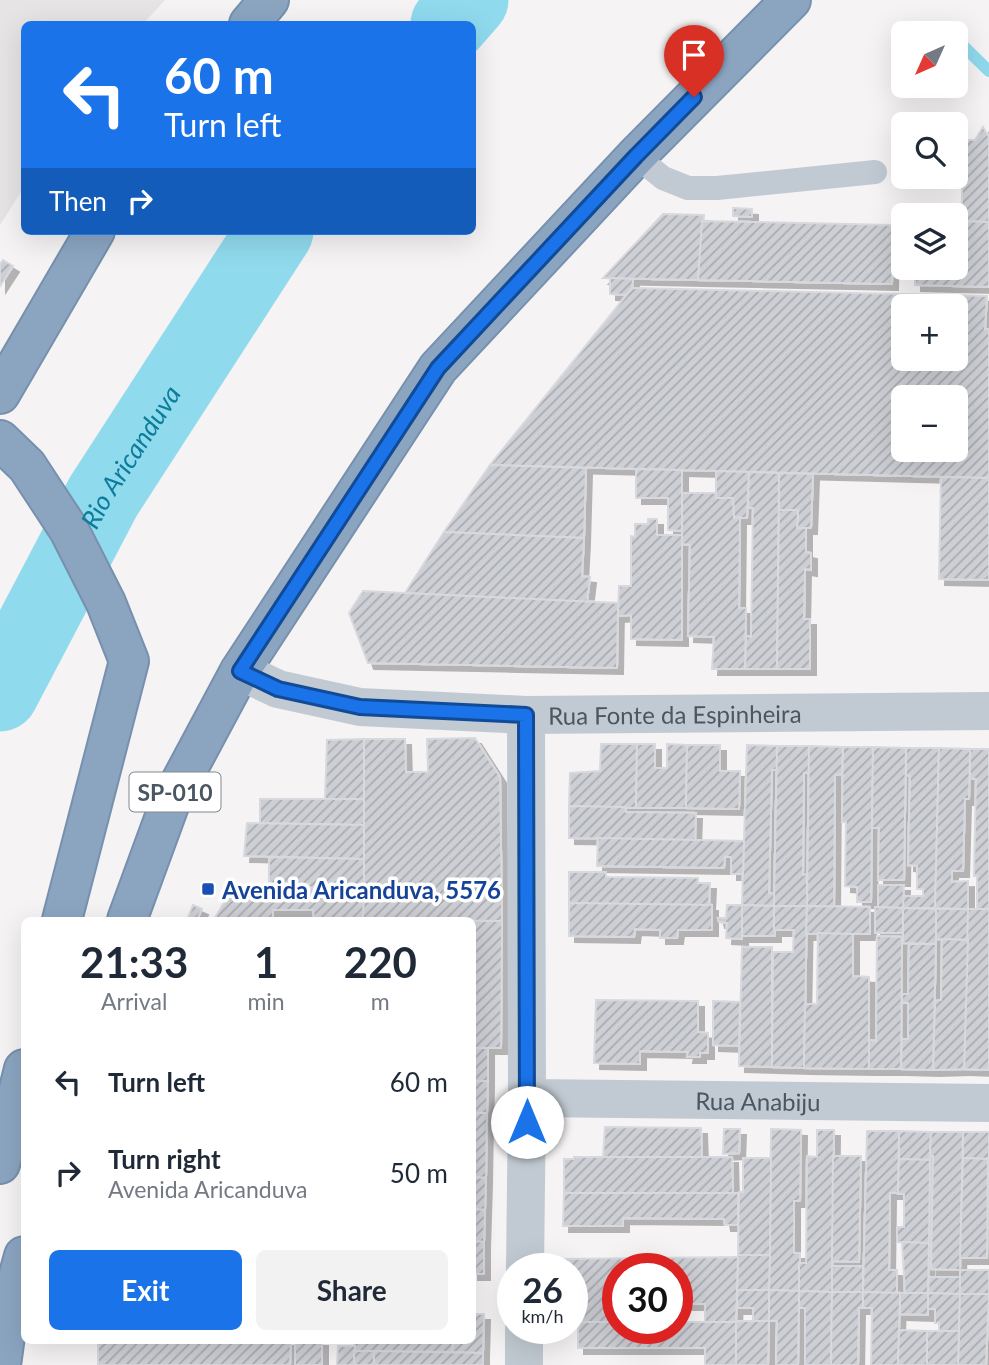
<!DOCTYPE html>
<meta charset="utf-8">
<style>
:root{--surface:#fff;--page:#f2f2f3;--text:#1f2937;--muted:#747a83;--accent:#1a73e8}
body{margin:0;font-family:Lato,sans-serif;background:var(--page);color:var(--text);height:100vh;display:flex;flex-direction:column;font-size:26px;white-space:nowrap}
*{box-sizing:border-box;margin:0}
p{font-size:23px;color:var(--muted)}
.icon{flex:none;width:38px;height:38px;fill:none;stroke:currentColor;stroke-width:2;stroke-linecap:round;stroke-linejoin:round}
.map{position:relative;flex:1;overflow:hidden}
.sheet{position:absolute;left:21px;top:917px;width:455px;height:427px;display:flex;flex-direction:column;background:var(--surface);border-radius:10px;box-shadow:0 7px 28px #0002}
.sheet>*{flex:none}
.guide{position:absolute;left:21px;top:21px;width:455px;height:214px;border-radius:10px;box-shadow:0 7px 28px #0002;background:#1a73e8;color:#fff;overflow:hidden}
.needle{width:46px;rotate:225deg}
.controls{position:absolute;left:891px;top:21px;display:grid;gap:14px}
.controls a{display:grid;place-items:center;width:77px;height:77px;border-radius:10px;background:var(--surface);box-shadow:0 7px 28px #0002;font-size:35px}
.speed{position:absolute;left:497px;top:1253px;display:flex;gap:14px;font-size:35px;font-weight:700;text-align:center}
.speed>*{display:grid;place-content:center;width:91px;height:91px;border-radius:50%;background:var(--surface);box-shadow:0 7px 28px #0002;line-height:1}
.speed small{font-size:18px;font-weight:400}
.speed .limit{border:10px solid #d22;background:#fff;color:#111}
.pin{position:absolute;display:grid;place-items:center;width:60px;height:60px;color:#fff;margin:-72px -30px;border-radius:50% 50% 50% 0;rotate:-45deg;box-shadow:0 0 7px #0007}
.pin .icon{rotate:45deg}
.me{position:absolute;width:77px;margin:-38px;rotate:0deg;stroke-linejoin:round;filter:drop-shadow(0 0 5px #0008)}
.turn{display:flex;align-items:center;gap:24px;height:147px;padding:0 28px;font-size:32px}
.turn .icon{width:91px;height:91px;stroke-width:2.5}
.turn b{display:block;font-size:49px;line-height:60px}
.then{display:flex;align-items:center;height:66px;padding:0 28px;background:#0003;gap:14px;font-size:26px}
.eta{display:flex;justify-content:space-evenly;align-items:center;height:119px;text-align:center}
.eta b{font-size:42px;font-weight:700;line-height:49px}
.primary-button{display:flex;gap:14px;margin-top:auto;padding:14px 28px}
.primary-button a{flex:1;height:80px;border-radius:10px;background:var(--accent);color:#fff;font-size:28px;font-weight:700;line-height:80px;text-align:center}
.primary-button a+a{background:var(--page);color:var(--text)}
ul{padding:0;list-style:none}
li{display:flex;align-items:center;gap:21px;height:91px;padding:0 28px}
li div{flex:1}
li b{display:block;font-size:26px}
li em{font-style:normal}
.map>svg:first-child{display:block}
.education{fill:#e6e4e5}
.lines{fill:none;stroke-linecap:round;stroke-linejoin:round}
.stream{stroke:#90daee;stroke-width:12}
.river{stroke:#90daee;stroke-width:77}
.building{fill:url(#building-hatch);stroke:#d7d9de;stroke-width:2;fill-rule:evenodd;filter:url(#shadow)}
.highway-casing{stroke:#7690ad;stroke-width:42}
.lane{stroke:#c1cad2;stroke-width:24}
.street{stroke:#c1cad2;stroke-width:38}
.highway{stroke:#8ba5c1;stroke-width:38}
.route-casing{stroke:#114b97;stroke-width:18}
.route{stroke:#1a73e8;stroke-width:12}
.transit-dot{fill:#1a4fb4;stroke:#fff;stroke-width:2.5}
.labels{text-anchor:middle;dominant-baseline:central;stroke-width:7;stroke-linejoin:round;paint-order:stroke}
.shield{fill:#fff;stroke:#808990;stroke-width:2}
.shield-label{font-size:23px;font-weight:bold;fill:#4a5661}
.street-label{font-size:24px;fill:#4a5661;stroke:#fff}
.transit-label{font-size:24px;font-weight:bold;fill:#164399;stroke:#fff;text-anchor:start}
.water-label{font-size:26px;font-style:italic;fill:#0c7c9b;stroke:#fff}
</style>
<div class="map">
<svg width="989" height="1365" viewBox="0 0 989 1365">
<defs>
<pattern id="building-hatch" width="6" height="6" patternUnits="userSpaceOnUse" patternTransform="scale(1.75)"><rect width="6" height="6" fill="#cdcfd5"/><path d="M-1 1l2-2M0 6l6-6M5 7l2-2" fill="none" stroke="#a8abb0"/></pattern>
<filter id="shadow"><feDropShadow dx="6" dy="6" stdDeviation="0" flood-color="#0004"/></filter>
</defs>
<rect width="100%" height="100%" fill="#f5f3f3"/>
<!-- education -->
<path class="education" d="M0,0H165L143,24H24V187L0,225Z"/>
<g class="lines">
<!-- stream -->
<path class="stream" d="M956,39L989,71"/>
<!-- river -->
<g class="river">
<path d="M449,24L470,0"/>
<path id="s1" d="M0,693L103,497L275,231"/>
</g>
</g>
<!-- building -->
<g class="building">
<path d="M983,127L989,137V222L962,221V140H975Z"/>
<path d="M733,208L752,209V217L733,216Z"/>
<path d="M663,214L704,215L698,280L603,278Z"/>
<path d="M702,221L893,225L892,284L698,280Z"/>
<path d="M956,221L989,222V287L915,285V268H956Z"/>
<path d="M3,260L13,266L0,286V264Z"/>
<path d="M610,278L633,279L632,288L627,295L610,294Z"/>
<path d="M632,288L987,296L985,329H989V478L490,465ZM903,306H956V359H903ZM903,397H956V450H903Z"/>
<path d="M490,465L586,468L584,538L444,532Z"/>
<path d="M636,469L682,470V531L668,530V498H636Z"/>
<path d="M716,471L749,472L747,518H734L733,498H716Z"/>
<path d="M749,472L779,473L777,669H745L746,636L751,637L753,508H748Z"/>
<path d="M779,473L813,474L811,528H797L798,510H779Z"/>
<path d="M941,477L989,478V580L939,579Z"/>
<path d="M682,493H716V498H733L734,518L740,517L739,608H746L745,669H712L714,637L688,636L690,545L682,544Z"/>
<path d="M779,510H798L797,528H806V552L811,553V570L805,569L804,619H810V669H777Z"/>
<path d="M648,519H657V535H682V640L631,639V615L618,616L619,586H631V536L635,537V524H648Z"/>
<path d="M444,532L584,538L582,576L590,577L587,602L405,593Z"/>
<path d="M363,591L618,603L617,668L368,663L349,613Z"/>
<path d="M475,738L500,777L502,921L363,919L364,739H405L406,772H428L427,739Z"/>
<path d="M364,739V799H325L327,740Z"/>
<path d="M601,744H637L636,808L569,806L570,773L600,771Z"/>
<path d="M637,744H655V768H667V744L687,745L686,808H636Z"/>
<path d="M687,745H720V771H740L739,809L686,808Z"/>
<path d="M747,745L777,746V770H772L769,893H775L774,906L742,905Z"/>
<path d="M777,746H809V773H804L803,875L807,874V906H774Z"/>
<path d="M809,746L843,747L842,774L835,775L834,907L807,906Z"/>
<path d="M843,747H873L871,902H857V887L845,886L846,822H842Z"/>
<path d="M873,747L906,748L904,880H878L879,828H872Z"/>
<path d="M906,748H939L935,908H903V896H923V889H917V866L908,865L910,776L906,775Z"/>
<path d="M939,748L970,749L969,799H965L963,871H952V882L968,881V909L935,908Z"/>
<path d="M970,749H989V909H977V876H974L976,779L970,778Z"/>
<path d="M260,799H364V825L260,823Z"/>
<path d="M569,806L625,807L626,812L696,813L695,840L569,838Z"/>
<path d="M247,823L364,825V859L244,856Z"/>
<path d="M598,838L744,841L743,874H731V857H725L724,868L597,866Z"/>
<path d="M269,857L364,859V889L309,887V884L269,883Z"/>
<path d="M569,872H606V877L698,878V883H710L709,905L569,903Z"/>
<path d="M878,885H904L903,908L878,907Z"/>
<path d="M233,887L364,889L363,919L314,918L313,910H273V918H215Z"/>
<path d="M569,903L712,905V930H678L677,938H660V930L635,929L634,937L569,936Z"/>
<path d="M193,905L202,909L197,920H187Z"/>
<path d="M727,905H742V939L726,938L727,923L719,922L718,918H726Z"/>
<path d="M742,905L774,906L775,936H742Z"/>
<path d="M774,906H807L804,1068L772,1067L773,952H793L794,930H774Z"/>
<path d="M807,906L870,907V934H806Z"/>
<path d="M875,907L903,908V933H875Z"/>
<path d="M903,908L936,909V944L903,943Z"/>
<path d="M936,909H968V940L936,939Z"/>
<path d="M968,909H989V1070L964,1069Z"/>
<path d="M215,918L363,919L467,920H213Z"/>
<path d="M472,921H502L501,1048H472Z"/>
<path d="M818,933L853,934V976L869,977V1069L804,1068L805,1004H817Z"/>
<path d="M877,936L902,937L901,1069H869V1040L876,1041Z"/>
<path d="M942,939L968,940L964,1069L933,1070L935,1001L941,1000Z"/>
<path d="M909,944H936L933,1070L901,1069L902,1039H908V1003H902V994H908Z"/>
<path d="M742,947H772V1067L739,1066Z"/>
<path d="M596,1000L698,1001V1032L708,1033V1053H700V1057H687L688,1052L640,1051V1064L594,1063Z"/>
<path d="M713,1001L740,1002L739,1046L713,1045Z"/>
<rect x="472" y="1048" width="16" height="33"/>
<path d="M472,1081H488L487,1113H472Z"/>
<path d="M472,1113H487L486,1178L472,1177Z"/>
<path d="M605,1127L701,1128L702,1157L603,1158Z"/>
<path d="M724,1129H740L739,1153L723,1154Z"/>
<path d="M771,1129L801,1130L800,1201H794V1253H800L799,1291L769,1290Z"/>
<path d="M817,1130H834L832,1292L799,1291V1263H806L807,1156L817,1157Z"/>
<path d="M867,1131H899L898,1193H890L889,1270H897V1293L863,1292Z"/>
<path d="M899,1131L931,1132L930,1160L899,1159Z"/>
<path d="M931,1132H963L960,1270L931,1269L933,1156H930Z"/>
<path d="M963,1132H989V1159L963,1158Z"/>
<path d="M833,1156H861L859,1262L832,1261Z"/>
<path d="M574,1157H732L733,1193H564V1159H574Z"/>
<path d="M743,1158H771L770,1255H738L739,1192H743Z"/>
<path d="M963,1158L988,1159L987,1258H960Z"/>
<path d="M899,1159L930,1160L929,1243L897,1242V1227H904V1194H898Z"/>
<path d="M472,1177L486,1178L485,1210L472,1209Z"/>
<path d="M564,1193H738V1225H725L724,1219L623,1218V1226H563Z"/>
<path d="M472,1209L485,1210L484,1242L472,1241Z"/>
<path d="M472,1241L484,1242V1274H472Z"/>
<path d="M902,1242L929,1243L928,1293H905Z"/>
<path d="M738,1255H770L769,1290H737Z"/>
<path d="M738,1257L736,1322H705V1304H677V1269H618V1322H572V1269H563V1259Z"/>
<rect x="832" y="1266" width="31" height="26"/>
<rect x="960" y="1270" width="29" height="24"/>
<path d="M929,1277H960V1294L928,1293Z"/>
<path d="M737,1290H769V1321H753V1308H737Z"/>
<path d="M769,1290L799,1291L798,1365H776L777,1321H769Z"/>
<path d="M799,1291L832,1292L831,1365H805V1308H799Z"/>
<path d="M832,1292H863V1308H859L858,1365H831Z"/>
<path d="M863,1292L900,1293L898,1365H871L872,1308H863Z"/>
<path d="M900,1293H928V1315L900,1314Z"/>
<path d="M928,1293L960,1294L959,1331H939V1323H935V1309H928Z"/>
<path d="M960,1294H989L986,1365H958Z"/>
<path d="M472,1314H484L483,1353L452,1352L453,1340H472Z"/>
<path d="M736,1321H769L768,1365H736Z"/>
<path d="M578,1322H618V1328H677V1322H736V1365H705V1348H578Z"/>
<path d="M899,1330L927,1331V1365H898Z"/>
<path d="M927,1331H959L958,1365H927Z"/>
<path d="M98,1340H291L290,1365H98Z"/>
<rect x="295" y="1340" width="27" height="25"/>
<path d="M355,1340H453L452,1352L354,1351Z"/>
<path d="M338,1346H355L354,1365H337Z"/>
<rect x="354" y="1351" width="20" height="14"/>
<path d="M374,1351L483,1353V1365H374Z"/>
</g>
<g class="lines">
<!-- highway casing -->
<g class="highway-casing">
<g id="highway">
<path d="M249,24L269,0"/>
<path d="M0,394L95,231"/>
<path d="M0,440L27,466L69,530L106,603L129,661L62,920"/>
<path d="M127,920L171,800L240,671L438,368L636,156L791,0"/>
<path d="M0,1164L24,1069"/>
<path d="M1,1365L8,1314L24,1256"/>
</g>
</g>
<!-- lane -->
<path class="lane" d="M636,156L663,178L688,188H717L875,172"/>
<!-- street -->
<g class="street">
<path id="s2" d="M240,671L278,689L360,707L526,715L989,711"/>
<path id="s3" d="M527,1098L989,1103"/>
<path d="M525,1269L527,1098L526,715"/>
<path d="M524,1365V1328"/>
</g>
<!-- highway -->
<use href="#highway" class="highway"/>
</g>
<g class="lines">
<!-- route casing -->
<g class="route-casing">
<path id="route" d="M527,1122L526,715L360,707L278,689L240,671L438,368L636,156L694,97"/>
</g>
<!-- route -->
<use href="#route" class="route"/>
</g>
<!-- markers -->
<rect class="transit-dot" x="201" y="882" width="14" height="14" rx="3.5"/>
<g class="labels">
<!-- shield labels -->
<rect class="shield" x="129.5" y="772.5" width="91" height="39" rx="5"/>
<g class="shield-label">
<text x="175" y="792">SP-010</text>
</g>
<!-- street labels -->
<g class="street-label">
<text stroke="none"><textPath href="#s2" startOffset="441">Rua Fonte da Espinheira</textPath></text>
<text stroke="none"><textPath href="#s3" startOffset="231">Rua Anabiju</textPath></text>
</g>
<!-- transit labels -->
<g class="transit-label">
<text x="222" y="889">Avenida Aricanduva, 5576</text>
</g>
<!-- water labels -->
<g class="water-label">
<text stroke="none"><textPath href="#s1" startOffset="270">Rio Aricanduva</textPath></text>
</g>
</g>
</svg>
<div class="controls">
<a><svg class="needle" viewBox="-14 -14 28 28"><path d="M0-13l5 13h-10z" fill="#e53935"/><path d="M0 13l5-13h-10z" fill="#747a83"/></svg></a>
<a><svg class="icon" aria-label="search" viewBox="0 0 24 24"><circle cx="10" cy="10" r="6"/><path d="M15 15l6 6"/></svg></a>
<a><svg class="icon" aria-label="layers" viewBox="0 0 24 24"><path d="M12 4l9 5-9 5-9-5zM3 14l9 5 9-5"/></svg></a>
<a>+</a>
<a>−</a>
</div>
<div class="speed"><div>26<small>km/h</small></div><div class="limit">30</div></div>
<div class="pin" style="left:694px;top:97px;background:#d93025"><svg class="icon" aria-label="arrive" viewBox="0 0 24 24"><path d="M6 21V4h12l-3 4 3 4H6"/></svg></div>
<svg class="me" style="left:527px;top:1122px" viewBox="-20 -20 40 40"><circle r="19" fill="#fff"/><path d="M0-13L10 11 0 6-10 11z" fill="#1a73e8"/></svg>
<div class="guide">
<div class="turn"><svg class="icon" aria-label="left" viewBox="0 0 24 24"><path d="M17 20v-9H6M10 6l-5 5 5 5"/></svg><div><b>60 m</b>Turn left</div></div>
<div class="then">Then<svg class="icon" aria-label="right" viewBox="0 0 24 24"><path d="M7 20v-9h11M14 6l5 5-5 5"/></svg></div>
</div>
<section class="sheet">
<div class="eta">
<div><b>21:33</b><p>Arrival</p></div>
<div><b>1</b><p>min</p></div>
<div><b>220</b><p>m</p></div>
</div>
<ul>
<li><svg class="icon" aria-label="left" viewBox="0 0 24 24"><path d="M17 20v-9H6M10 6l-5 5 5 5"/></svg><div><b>Turn left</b></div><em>60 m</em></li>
<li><svg class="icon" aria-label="right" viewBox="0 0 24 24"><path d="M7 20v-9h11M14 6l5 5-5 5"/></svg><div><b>Turn right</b><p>Avenida Aricanduva</p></div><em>50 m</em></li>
</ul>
<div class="primary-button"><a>Exit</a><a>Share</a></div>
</section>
</div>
